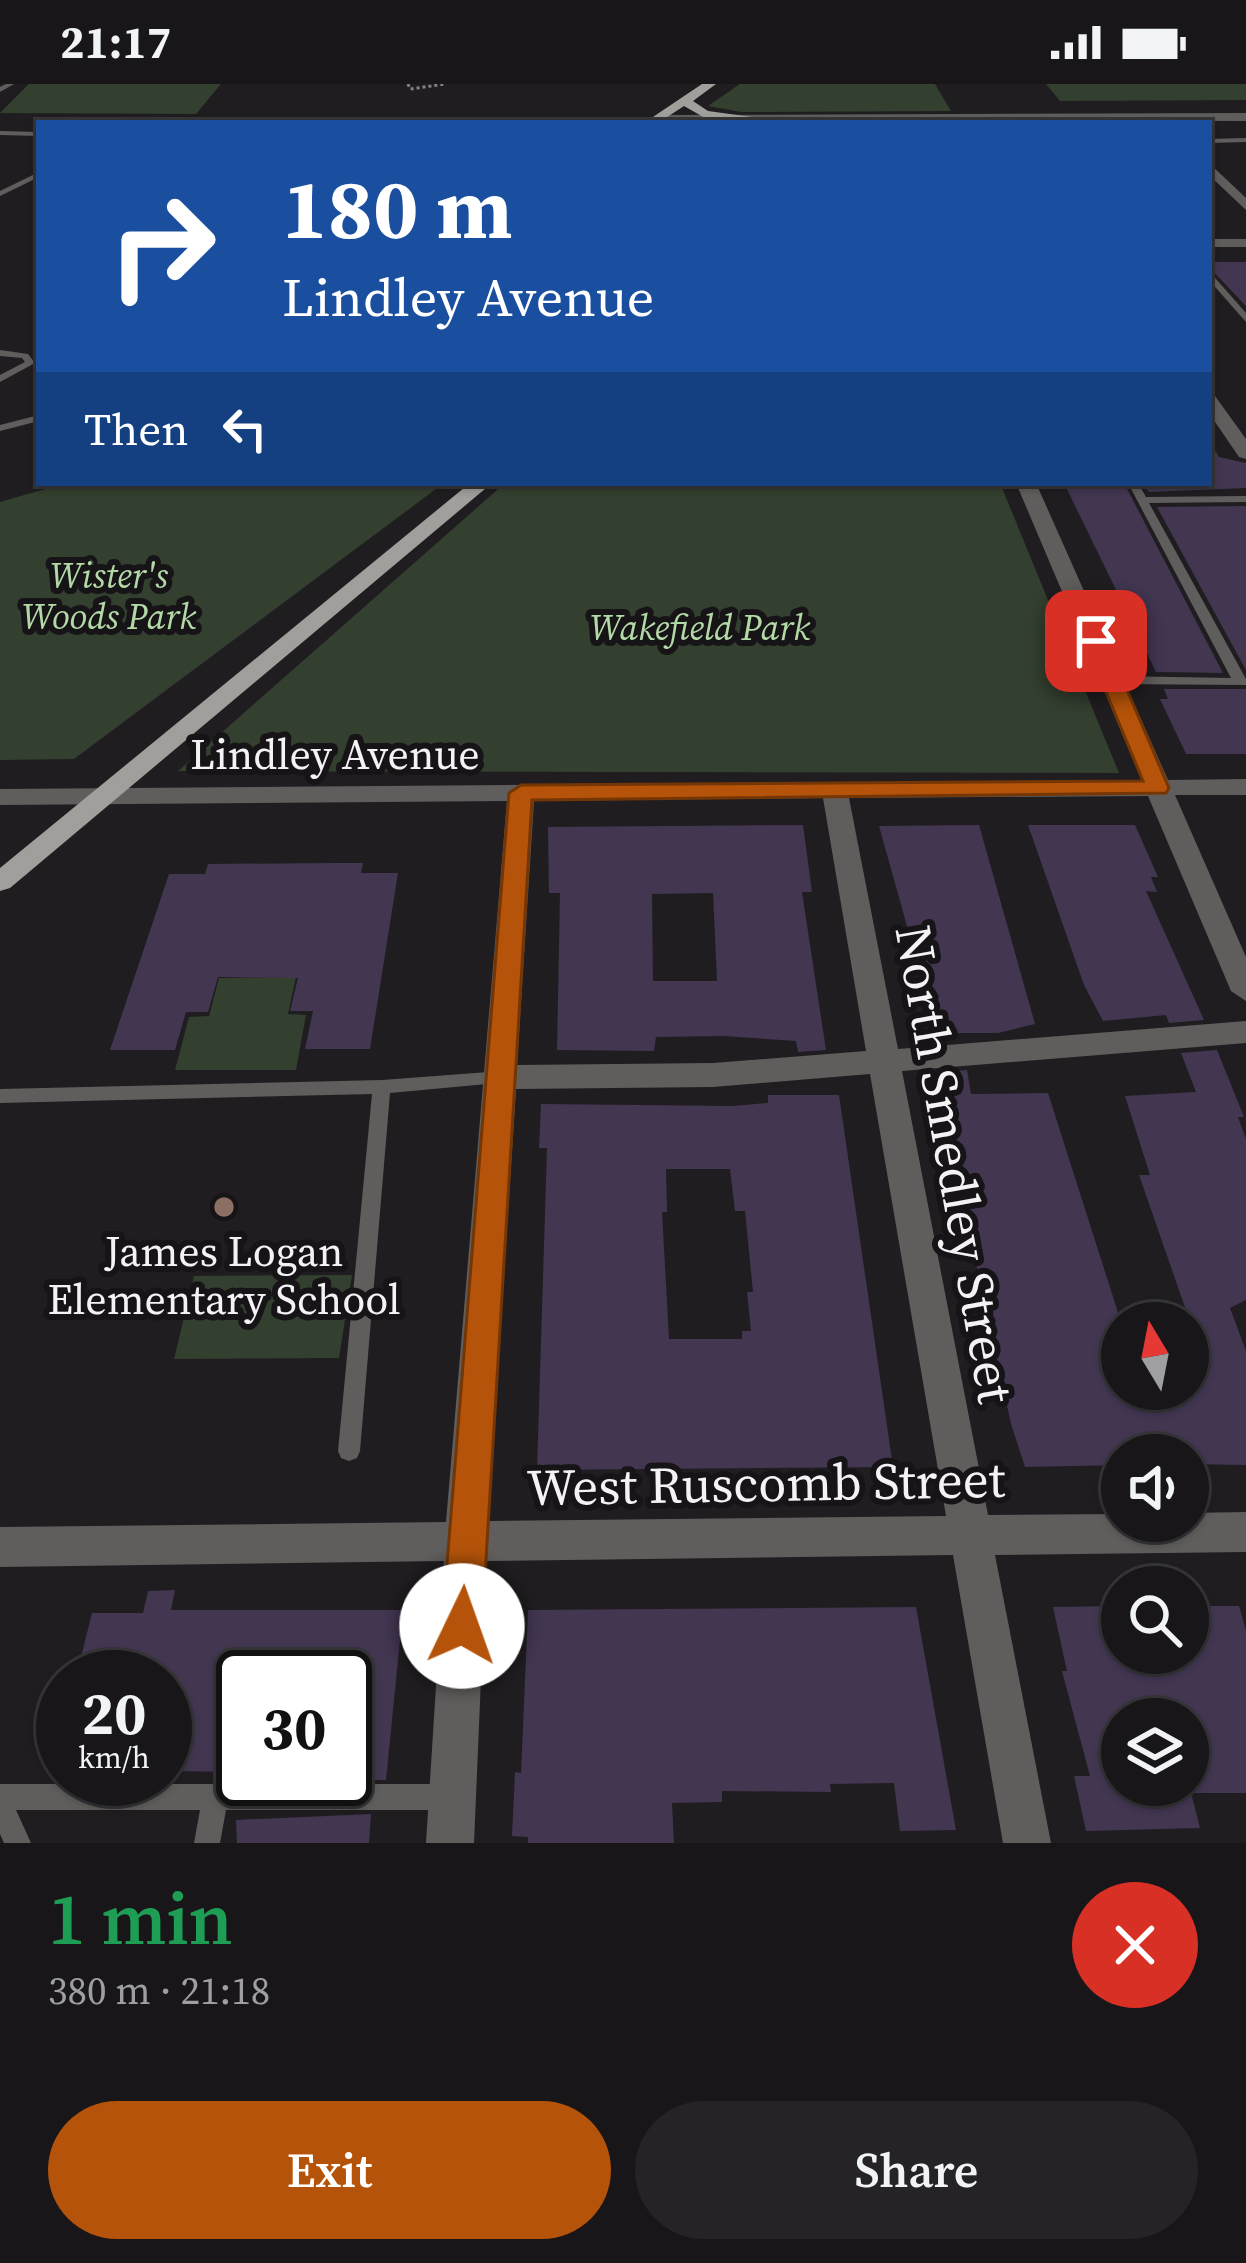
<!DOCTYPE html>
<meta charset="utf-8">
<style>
:root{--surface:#181619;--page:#252326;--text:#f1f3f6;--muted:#9f9fa2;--line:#363538;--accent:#b45309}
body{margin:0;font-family:"Source Serif 4",serif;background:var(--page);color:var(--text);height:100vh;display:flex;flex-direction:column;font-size:45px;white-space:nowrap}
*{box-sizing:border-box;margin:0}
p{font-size:39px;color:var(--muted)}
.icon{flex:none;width:66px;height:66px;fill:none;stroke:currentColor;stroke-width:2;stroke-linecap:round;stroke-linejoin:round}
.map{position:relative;height:1759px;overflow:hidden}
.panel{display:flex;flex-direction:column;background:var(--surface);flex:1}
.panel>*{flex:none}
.hud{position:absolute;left:36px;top:36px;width:1176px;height:366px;border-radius:0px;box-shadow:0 3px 9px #0004,0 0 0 3px var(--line);background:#1a4fa0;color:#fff;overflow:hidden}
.needle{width:78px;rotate:350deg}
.controls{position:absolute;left:1101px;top:1218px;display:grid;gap:24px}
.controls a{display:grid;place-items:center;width:108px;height:108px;border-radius:50%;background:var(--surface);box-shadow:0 3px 9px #0004,0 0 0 3px var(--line);font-size:60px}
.speed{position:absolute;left:36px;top:1566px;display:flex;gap:24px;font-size:60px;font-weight:700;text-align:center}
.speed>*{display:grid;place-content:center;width:156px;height:156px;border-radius:50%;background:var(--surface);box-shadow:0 3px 9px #0004,0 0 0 3px var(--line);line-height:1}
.speed small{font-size:30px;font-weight:400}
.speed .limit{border:6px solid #111;border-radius:18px;background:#fff;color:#111}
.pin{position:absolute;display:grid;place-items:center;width:102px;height:102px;color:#fff;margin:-51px;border-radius:24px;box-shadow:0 6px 18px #0006}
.me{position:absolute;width:132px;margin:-66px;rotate:3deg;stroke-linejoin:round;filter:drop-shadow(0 0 9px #0008)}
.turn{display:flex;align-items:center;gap:42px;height:252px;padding:0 48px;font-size:54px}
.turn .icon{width:156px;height:156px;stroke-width:2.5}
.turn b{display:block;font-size:84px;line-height:102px}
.then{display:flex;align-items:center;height:114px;padding:0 48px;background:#0003;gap:24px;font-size:45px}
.round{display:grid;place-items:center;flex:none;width:126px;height:126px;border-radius:63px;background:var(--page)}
.headline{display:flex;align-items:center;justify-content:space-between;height:204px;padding:0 48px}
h1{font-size:72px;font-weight:600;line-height:90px;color:#1e9e55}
.primary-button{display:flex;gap:24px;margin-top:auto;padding:24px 48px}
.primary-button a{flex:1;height:138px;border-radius:72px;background:var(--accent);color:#fff;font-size:48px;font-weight:600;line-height:138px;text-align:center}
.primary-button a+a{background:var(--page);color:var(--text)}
.status{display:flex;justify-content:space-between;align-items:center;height:84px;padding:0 60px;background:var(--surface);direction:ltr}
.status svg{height:33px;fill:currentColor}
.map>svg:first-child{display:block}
.green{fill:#333f2f}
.building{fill:#423651;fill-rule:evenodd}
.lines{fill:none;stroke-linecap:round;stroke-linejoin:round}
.path{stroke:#868386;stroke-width:3;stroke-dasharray:3 3;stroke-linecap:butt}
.service{fill:#5f5e5c;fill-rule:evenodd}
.minor{fill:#5f5e5c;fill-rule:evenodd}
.primary{fill:#a09f9b;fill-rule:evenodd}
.route{fill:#b45309;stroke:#753606;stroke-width:3}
.education-dot{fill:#8d6e63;stroke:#171417;stroke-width:4.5}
.labels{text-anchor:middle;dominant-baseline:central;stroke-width:12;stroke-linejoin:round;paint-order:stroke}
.far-park-label{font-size:36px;font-style:italic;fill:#b3d9a7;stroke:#171417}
.street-label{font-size:42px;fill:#f4f2f4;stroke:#171417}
.poi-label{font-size:42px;fill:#f4f2f4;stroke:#171417}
.near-street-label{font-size:51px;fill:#f4f2f4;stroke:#171417}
</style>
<div class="status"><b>21:17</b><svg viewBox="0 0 49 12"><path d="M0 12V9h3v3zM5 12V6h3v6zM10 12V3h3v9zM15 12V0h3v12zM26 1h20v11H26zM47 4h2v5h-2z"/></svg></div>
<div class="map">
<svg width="1246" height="1759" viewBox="0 0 1246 1759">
<rect width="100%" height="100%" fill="#201d21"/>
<!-- green -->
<g class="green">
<path d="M29,0H221L196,30L0,29Z"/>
<path d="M740,0H935L951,27L741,28L708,22Z"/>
<path d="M1046,0H1246V16L1060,17Z"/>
<path d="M66,399H444L74,675L0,676V418Z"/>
<path d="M505,399H1000L1119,689L178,687Z"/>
<path d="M296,893L288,930L306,931L296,986H175L189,933L209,932L219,894Z"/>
<path d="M352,1191L339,1274L174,1275L194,1192Z"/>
</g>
<!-- building -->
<g class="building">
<path d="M1209,178H1246V222L1209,183Z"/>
<path d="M1209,357L1219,373L1246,379V404L1149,408L1143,399H1209Z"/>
<path d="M1064,399H1124L1223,589L1156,588Z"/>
<path d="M1246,422V586L1157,423Z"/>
<path d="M1164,605H1246V670H1186L1160,615H1168Z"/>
<path d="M803,741L812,808H802L826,966L798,968L796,957L724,952L656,953L654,967L557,966L560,809H549L548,743ZM713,809L717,897H653L652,810Z"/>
<path d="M979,741L1035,940L998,949H937L879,742Z"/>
<path d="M1028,741H1135L1158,793H1151L1157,808L1146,807L1204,936L1169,939L1166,931L1103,937L1084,901Z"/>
<path d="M334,779H363L361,789H398L370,965H305L313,927H290L298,894L218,893L208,928H186L175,966H110L169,790H205L208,780Z"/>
<path d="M1217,966L1244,1033H1238L1246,1055V1216L1230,1224L1246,1267V1381L1188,1380V1371H1122V1381L1025,1383L1011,1340L935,989L967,986L971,1010L1048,1009L1122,1241V1305H1188V1232L1139,1091H1150L1125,1012L1196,1008L1181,969Z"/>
<path d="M768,1011H839L893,1383L537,1386L547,1064H539L541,1020L733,1022L768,1019ZM666,1085H730L735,1127H745L753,1208H747L751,1247H742V1255H669L662,1128H667Z"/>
<path d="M175,1506L171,1526H403L386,1696H342L345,1593H243V1688L165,1687V1593H76L92,1529H143L148,1507Z"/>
<path d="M1122,1522V1569H1188V1522H1239L1246,1547V1709H1191L1200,1744L1086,1747L1074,1692H1090L1062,1587H1067L1053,1523ZM1122,1635H1188V1701H1122Z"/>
<path d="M916,1523L956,1746L900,1747L894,1699L830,1700L831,1708L722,1707V1718L672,1719L674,1759H528V1753L512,1752L515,1688L521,1689L528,1526Z"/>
<path d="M371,1730L369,1759H237L236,1736Z"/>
</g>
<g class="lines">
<!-- path -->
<path class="path" d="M408,0L410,5L445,0"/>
<!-- service -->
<g class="service">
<path d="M6,0H14L0,8V3Z"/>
<path d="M0,47L39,48V52L0,51Z"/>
<path d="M1246,54V58L1209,59V55Z"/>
<path d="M39,88V93L0,112V107Z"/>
<path d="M1209,187L1246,229V238L1209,196Z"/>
<path d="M0,266L28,270L35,279L0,298V291L25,278L22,274L0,272Z"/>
<path d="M39,331V337L0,347V341Z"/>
<path d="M1128,399H1138L1146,413L1246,412V418L1149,419L1246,595V601L1113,600L1106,596L1113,592L1231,594Z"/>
<path d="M502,987L508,988L511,993L508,998L390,1009L360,1367L357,1374L349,1377L341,1374L338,1367L372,1010L0,1019V1005L382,996Z"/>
<path d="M0,1700H449L458,1704L462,1713L458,1722L449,1726H226L220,1759H194L200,1726H16L31,1759H4L0,1750Z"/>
</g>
<!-- minor -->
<g class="minor">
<path d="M1246,29V37L652,35L658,31Z"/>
<path d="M1209,79L1246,114V126L1209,91Z"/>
<rect x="1209" y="155" width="37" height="8"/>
<path d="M1209,311L1215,312L1246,355V375L1239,373L1209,329Z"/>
<path d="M1016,399H1036L1168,696L1246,695V711H1175L1246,873V917L1231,907L1148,712L849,714L898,965L1246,937V959L902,987L988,1431L1122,1430V1437H1188V1429L1246,1428V1468L995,1471L1051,1759H1003L953,1471L486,1477L474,1759H426L444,1477L0,1483V1443L446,1438L507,717L0,721V705L1142,696ZM823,714L866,967L713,979L517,981L534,717ZM870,990L946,1432L488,1437L516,1005L713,1003Z"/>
</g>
<!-- primary -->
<g class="primary">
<path d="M702,0H716L693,17L708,27L759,34H705L684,22L658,39H644Z"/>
<path d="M470,399H492L10,804L0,807V784Z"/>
</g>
</g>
<!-- route -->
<path class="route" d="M1088,552L1106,557L1169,704L1166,709L532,716L482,1542L476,1556L462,1562L448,1556L442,1542L509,709L521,701L1143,697L1085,557Z"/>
<!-- markers -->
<circle class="education-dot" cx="224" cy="1123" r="12"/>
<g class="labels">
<!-- far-park labels -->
<g class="far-park-label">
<text x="109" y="491">Wister's<tspan x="109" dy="41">Woods Park</tspan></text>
<text x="700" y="543">Wakefield Park</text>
</g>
<!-- street labels -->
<g class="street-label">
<text x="335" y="670">Lindley Avenue</text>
</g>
<!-- poi labels -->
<g class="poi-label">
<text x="224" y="1167">James Logan<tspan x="224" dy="48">Elementary School</tspan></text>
</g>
<!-- near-street labels -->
<g class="near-street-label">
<text transform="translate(955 1080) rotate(80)">North Smedley Street</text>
<text transform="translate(766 1399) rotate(-1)">West Ruscomb Street</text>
</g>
</g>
</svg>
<div class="controls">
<a><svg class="needle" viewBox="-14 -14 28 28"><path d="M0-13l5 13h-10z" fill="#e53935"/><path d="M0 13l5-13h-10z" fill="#9f9fa2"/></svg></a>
<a><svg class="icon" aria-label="sound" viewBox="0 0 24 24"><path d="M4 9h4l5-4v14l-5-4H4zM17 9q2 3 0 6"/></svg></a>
<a><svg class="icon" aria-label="search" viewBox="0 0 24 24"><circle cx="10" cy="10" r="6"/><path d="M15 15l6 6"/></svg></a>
<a><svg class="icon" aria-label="layers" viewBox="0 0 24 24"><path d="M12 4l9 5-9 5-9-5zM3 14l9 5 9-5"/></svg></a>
</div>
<div class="speed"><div>20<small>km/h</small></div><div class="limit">30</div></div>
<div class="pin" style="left:1096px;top:557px;background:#d93025"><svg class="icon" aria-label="arrive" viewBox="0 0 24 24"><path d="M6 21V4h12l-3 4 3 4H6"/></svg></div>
<svg class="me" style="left:462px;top:1542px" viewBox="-20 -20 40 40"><circle r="19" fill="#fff"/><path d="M0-13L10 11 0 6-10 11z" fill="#b45309"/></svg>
<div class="hud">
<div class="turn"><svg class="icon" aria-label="right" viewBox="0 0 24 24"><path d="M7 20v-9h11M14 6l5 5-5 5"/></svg><div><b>180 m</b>Lindley Avenue</div></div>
<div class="then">Then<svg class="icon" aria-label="left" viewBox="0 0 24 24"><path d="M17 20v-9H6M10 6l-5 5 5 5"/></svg></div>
</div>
</div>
<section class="panel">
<div class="headline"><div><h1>1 min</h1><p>380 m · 21:18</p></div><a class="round" style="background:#d93025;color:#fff"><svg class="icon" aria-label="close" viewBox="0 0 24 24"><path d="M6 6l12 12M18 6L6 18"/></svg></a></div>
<div class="primary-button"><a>Exit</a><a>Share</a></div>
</section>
